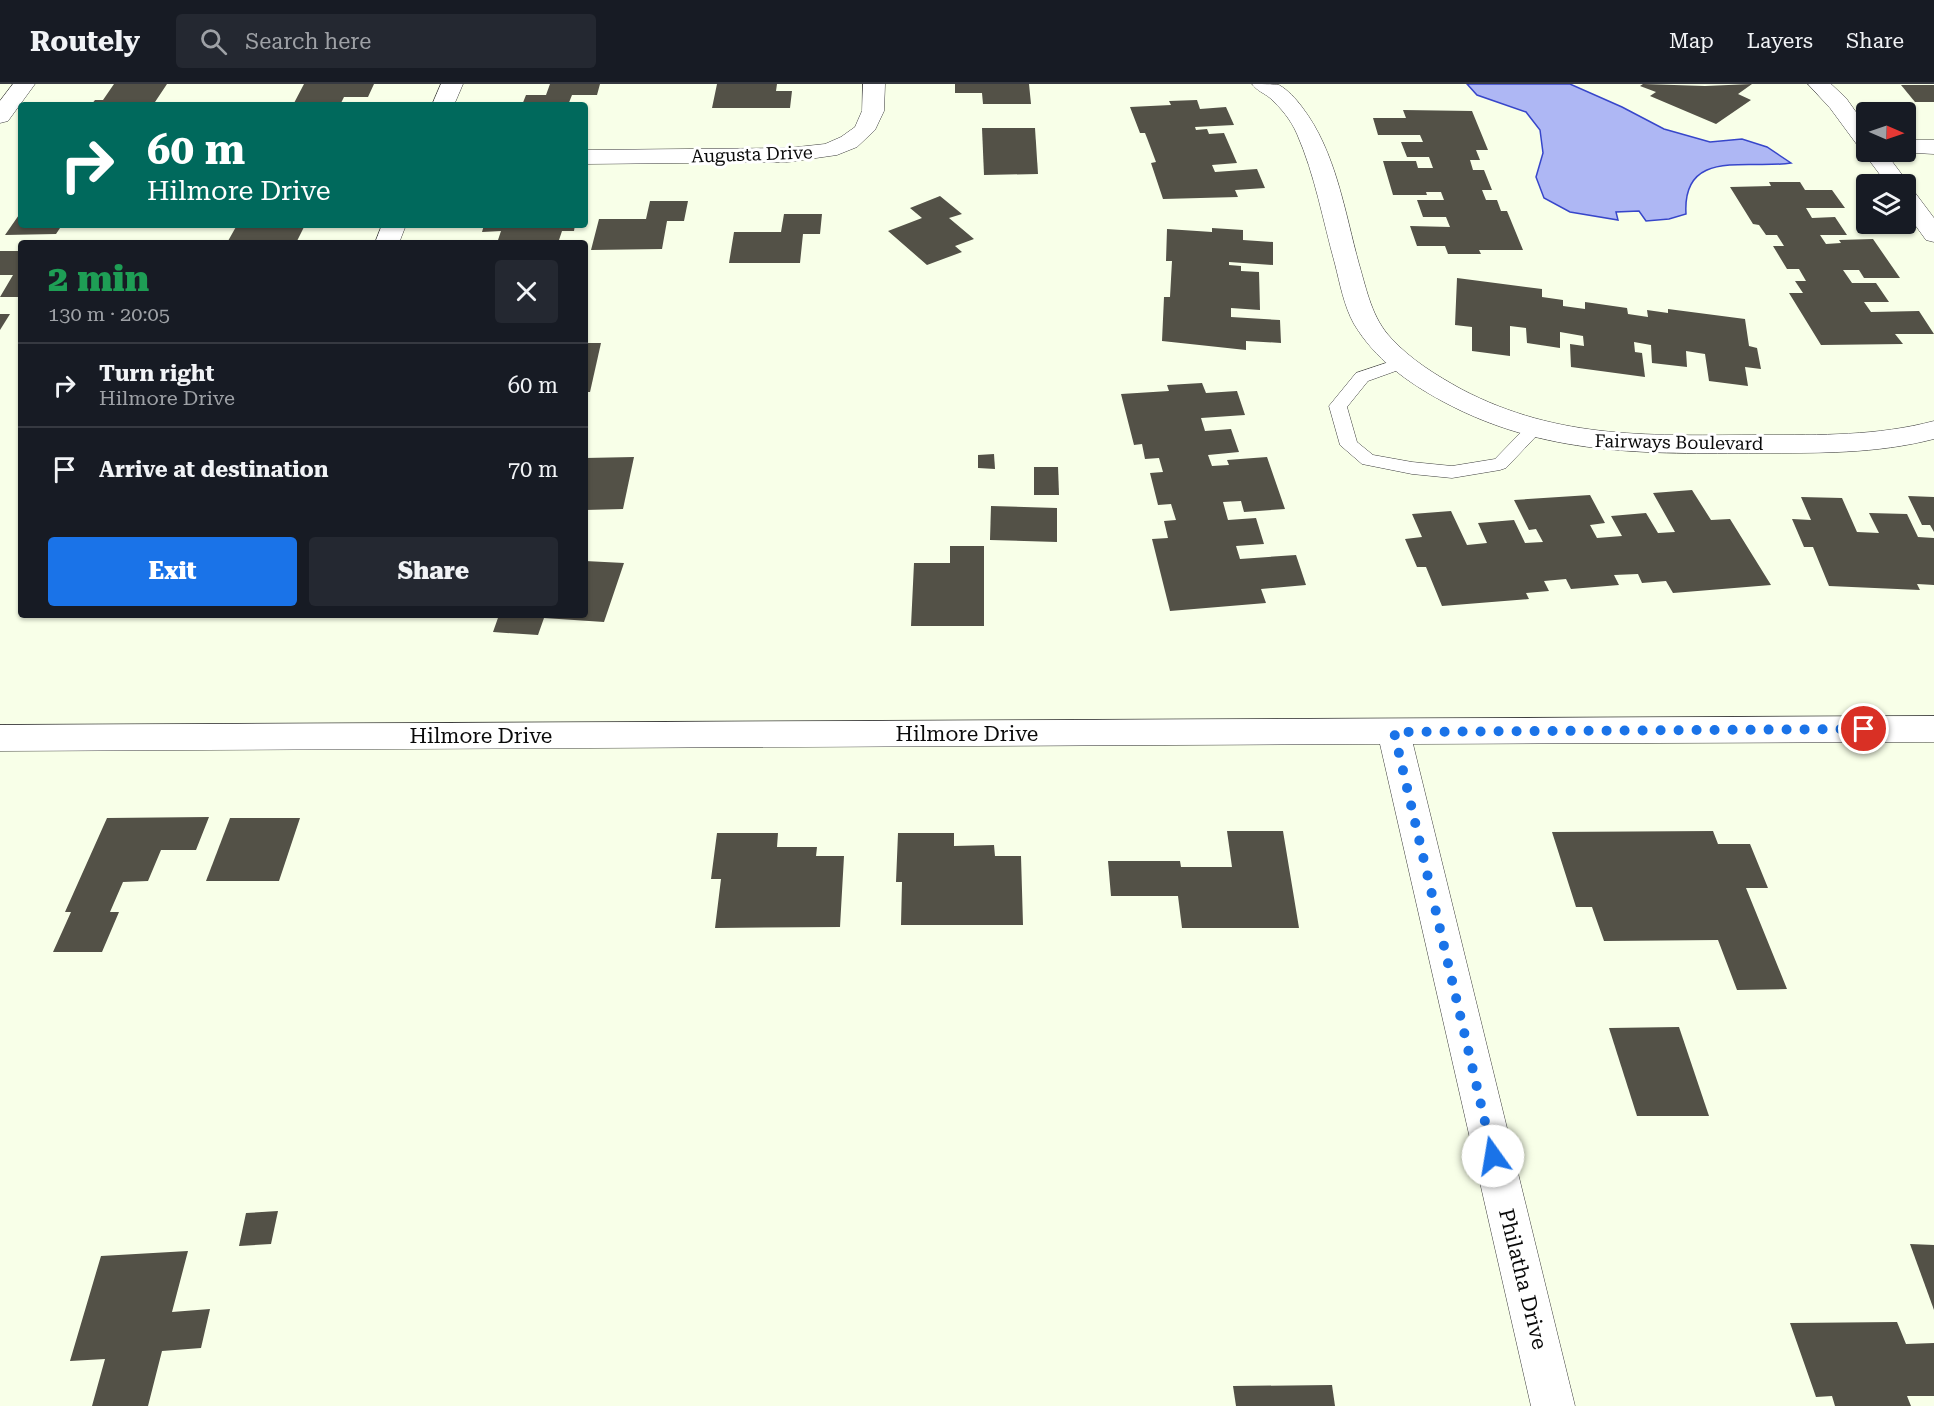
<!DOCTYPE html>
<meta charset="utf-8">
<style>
:root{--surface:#171b24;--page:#242831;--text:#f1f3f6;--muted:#9ea1a6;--line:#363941;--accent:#1a73e8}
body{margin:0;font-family:"Roboto Serif",serif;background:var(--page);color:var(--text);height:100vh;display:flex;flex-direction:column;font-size:22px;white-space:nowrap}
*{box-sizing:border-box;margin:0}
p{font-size:20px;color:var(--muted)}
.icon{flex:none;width:33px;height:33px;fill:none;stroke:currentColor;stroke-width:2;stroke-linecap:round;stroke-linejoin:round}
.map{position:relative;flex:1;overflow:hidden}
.panel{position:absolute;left:18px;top:156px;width:570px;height:378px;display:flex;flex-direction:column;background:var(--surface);border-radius:6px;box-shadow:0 2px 4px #0004}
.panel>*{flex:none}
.top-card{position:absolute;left:18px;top:18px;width:570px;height:126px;border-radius:6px;box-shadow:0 2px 4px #0004;background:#00695c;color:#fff;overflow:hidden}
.needle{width:39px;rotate:92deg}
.fabs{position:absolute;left:1856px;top:18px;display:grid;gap:12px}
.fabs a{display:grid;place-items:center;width:60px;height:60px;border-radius:6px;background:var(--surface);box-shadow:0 2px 4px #0004;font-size:30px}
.pin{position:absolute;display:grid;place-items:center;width:51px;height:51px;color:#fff;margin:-26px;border:3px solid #fff;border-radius:50%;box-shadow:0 2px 6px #0007}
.me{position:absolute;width:66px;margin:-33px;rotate:347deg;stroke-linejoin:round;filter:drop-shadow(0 0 4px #0008)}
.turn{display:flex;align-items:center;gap:21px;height:126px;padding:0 30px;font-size:27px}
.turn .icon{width:78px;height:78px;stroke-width:2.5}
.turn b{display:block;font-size:42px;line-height:51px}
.round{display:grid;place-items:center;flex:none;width:63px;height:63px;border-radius:6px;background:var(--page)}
.headline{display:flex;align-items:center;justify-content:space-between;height:102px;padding:0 30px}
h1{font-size:36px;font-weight:800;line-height:45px;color:#1e9e55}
.action{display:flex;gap:12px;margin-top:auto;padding:12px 30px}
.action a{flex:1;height:69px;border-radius:6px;background:var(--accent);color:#fff;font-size:24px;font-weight:800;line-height:69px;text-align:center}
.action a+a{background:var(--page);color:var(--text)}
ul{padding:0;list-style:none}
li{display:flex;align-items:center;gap:18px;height:84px;padding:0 30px;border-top:2px solid var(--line)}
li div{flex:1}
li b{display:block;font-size:22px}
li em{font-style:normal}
header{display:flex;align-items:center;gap:36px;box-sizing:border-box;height:84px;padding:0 30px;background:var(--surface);border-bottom:2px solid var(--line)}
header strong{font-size:28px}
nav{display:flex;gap:33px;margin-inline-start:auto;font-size:21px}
.search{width:420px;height:54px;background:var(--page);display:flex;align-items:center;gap:15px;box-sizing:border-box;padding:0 21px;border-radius:6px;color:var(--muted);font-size:22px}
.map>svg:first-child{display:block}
.water{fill:#aeb7f4;stroke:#3746ca;stroke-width:1.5}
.building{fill:#535147}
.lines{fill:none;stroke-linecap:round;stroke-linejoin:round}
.lane-casing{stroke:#3d3d3d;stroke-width:1}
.street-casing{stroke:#3d3d3d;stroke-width:1}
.lane{fill:#fff;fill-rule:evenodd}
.street{fill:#fff;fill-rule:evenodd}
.route{stroke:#1a73e8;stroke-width:10;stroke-dasharray:0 18}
.labels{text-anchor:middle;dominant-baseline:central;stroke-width:6;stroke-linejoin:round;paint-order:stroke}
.far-street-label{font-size:18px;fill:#0a0a0a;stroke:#fff}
.street-label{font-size:21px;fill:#0a0a0a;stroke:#fff}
</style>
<header>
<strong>Routely</strong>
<div class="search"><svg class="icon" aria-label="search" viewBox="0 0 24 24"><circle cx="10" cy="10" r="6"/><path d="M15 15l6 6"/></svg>Search here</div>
<nav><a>Map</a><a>Layers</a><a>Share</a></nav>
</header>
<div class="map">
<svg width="1934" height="1322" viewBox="0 0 1934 1322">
<rect width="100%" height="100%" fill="#f8ffe8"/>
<!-- water -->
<path class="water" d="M1467,0H1570L1622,23L1664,45L1710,58L1742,55L1767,63L1791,79C1749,86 1682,63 1686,130L1669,135L1646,137L1639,127L1616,128L1618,136L1570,128L1544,114L1536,93L1543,69L1540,46L1526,28L1477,11Z"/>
<!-- building -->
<g class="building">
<path d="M114,0H167L153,21H91L95,16H103Z"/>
<path d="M304,0H374L368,13H344L340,21H293Z"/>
<path d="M550,0H600L597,11H572L568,21H522L526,11H546Z"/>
<path d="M717,0H777L776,7H792L790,24H712Z"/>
<path d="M955,0H1029L1031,20H983L982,9H955Z"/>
<path d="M1643,0L1705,2L1752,0L1738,10L1751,16L1716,40L1650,12L1656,8L1640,2Z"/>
<path d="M1901,1H1934V18H1915Z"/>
<path d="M1197,16L1200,25L1226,23L1234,41L1195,43L1196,46L1207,45L1209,50L1224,49L1237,79L1212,81L1215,88L1257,85L1265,104L1235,106L1238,113L1163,115L1151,79L1156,78L1147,54L1145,49H1140L1130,23L1171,21L1169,17Z"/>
<path d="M1403,26L1472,27L1488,66H1476L1480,76H1470L1473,86H1484L1492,106H1482L1486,116H1497L1501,127H1507L1523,166H1479L1481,170H1448L1445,162H1417L1410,142L1450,143L1446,133H1423L1417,116H1444L1441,108H1426L1427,111H1393L1383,77H1416L1418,84H1433L1429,73H1407L1401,58H1423L1420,51H1378L1373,34H1406Z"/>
<path d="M982,44H1035L1038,90L984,91Z"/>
<path d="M1769,98H1800L1805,106H1832L1845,124H1806L1812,134L1835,133L1847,151H1820L1826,160L1841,159L1839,156L1873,155L1900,194H1864L1859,186H1843L1852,199H1876L1889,218H1864L1871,228L1919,227L1934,250H1895L1903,260L1821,261L1789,209H1803L1795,197H1806L1799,185H1787L1773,162H1784L1777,151H1766L1759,141L1753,140L1730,103L1771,102Z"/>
<path d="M940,112L962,130L949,134L974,155L955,162L962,168L927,181L888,147L922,134L910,124Z"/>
<path d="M650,117H688L684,137H667L662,165L591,166L599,135H646Z"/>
<path d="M21,128V141H62L56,150L5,151Z"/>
<path d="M784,130H822L820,150H803L800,179H729L734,148H781Z"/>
<path d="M237,141H305L297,157H228Z"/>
<path d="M484,141H575L574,147H562L558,159H497L501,147L482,148Z"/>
<path d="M1212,144L1243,146V156L1273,158V181L1229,178V181L1241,182V187L1259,188L1260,226L1231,224V233L1280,236L1281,259L1246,257V266L1162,257L1164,213H1170L1172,177H1166L1167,145L1212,148Z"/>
<path d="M0,167H21V213H0L13,191H0Z"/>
<path d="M1457,194L1542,205V213L1563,216V222L1585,225V218L1627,224L1628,230L1648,233L1647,226L1668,229V225L1745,235L1749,262L1757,264L1761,285L1745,283L1748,302L1709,297L1705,270L1686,267L1687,283L1652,279L1651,261L1634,258L1635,268L1642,269L1645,293L1571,283L1570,260L1584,262L1583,252L1560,248V264L1527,259L1526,244L1510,242V272L1472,267V243L1455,241Z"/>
<path d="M0,230H10L0,246Z"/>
<path d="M585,259H601L590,308H585Z"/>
<path d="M1202,299L1206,309L1237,307L1245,331L1201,334L1205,347L1231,345L1239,368L1208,371L1212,382L1229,381L1227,376L1267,373L1285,425L1244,428L1241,417L1223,418L1228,436L1256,434L1264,460L1236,462L1240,475L1296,471L1306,501L1261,505L1266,519L1170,527L1152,455L1168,454L1164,437L1176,436L1171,420L1158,421L1150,389L1163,388L1159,374L1145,375L1142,360L1134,361L1121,310L1169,307L1167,301Z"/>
<path d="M994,370L995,385L978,384V371Z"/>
<path d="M634,373L623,425L585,426V374Z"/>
<path d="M1034,383H1058L1059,411H1034Z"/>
<path d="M1692,406L1711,436L1730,435L1771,501L1673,509L1666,497L1642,499L1638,490L1614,491L1619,501L1571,505L1566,495L1544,497L1549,507L1526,509L1529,515L1442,522L1426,483H1417L1405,455L1422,453L1412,430L1451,427L1467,461L1487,459L1478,439L1514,436L1525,459L1543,458L1536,445L1529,446L1514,416L1590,411L1605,439L1590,441L1597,454L1622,452L1611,432L1646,429L1658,449L1675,448L1653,409Z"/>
<path d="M1908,412L1934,413V448L1930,441H1922Z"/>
<path d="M1801,413L1842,414L1857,448L1879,449L1869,429L1907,430L1918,453L1934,454V501L1917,500L1920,506L1829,502L1813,463H1804L1792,435L1811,436Z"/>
<path d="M991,422L1057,424V458L990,456Z"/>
<path d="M950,462H984V542H911L914,479H950Z"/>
<path d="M585,477L624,479L604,538L544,534L538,551L493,548L499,531H585Z"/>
<path d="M209,733L196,766H161L148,797L123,798L110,828H119L102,868H53L71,828H65L107,734Z"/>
<path d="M230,734H300L279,797H206Z"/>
<path d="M1227,747H1283L1299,844H1182L1178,812H1111L1108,777H1180L1181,783H1232Z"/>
<path d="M1713,747L1718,760H1750L1768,804H1746L1787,905L1737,906L1718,856L1604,857L1592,823H1576L1552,748Z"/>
<path d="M717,749H778L777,763H817L816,772H844L840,843L715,844L721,795H711Z"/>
<path d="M898,749H954V762L994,761L995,772H1021L1023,841H901L902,798H896Z"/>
<path d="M1679,943L1709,1032H1637L1609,944Z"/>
<path d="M278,1127L271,1160L239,1162L246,1129Z"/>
<path d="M1910,1160L1934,1161V1226Z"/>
<path d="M188,1167L172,1228L210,1225L201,1264L162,1267L148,1322H92L105,1275L70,1277L101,1172Z"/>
<path d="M1897,1238L1906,1260L1934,1259V1312H1907L1911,1322H1835L1832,1312L1816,1313L1790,1239Z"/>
<path d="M1332,1301L1335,1322H1236L1233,1302Z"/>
</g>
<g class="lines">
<!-- lane casing -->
<g class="lane-casing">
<path id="lane" d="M1401,274L1407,275L1409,279L1407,283L1368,297L1347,323L1357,358L1373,371L1412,378L1452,382L1495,375L1527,342H1539L1542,346L1506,384L1500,386L1452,394L1412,390L1362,380L1340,361L1329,322L1356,289Z"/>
</g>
<!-- street casing -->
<g class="street-casing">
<g id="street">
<path d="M13,0H35L8,37L0,39V17Z"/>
<path d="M441,0H463L454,21H432Z"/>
<path d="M863,0H885L884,27L875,46L857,63L837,71L788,78L585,80V66L788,64L825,60L841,53L855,43L862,27Z"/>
<path d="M1252,0C1260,0 1272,0 1279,1C1288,6 1296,15 1302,23C1336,67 1345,129 1359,180C1367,207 1372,234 1391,254C1411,276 1436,291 1461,305C1560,357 1654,351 1762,351C1821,351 1877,352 1934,337V355C1876,370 1818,369 1759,369C1647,370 1543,372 1442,317C1407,298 1375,275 1354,240C1344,222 1340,200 1335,180C1323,137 1315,91 1297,50C1291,36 1281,24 1270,14C1264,9 1257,7 1252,0Z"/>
<path d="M1808,0H1831L1846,14L1866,42V68H1885L1909,100L1906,104L1913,106L1934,134V158L1926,156L1905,127V100H1887L1863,68L1866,64L1858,62L1830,24Z"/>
<path d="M1905,56H1934V70L1897,68H1905Z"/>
<path d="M382,141H406L399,159H375Z"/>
<path d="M1934,632V658L1413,660L1575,1322H1531L1380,660L0,667V641Z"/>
</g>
</g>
<!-- lane -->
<use href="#lane" class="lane"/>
<!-- street -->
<use href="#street" class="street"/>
</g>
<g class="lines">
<!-- route -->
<path class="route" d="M1493,1072L1394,648L1864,645"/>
</g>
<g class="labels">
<!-- far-street labels -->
<g class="far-street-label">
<text transform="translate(752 70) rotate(-2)">Augusta Drive</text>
<text transform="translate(1679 358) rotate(1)">Fairways Boulevard</text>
</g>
<!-- street labels -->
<g class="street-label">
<text x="967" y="650">Hilmore Drive</text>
<text x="481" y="652">Hilmore Drive</text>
<text transform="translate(1523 1195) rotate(76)">Philatha Drive</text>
</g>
</g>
</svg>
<div class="fabs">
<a><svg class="needle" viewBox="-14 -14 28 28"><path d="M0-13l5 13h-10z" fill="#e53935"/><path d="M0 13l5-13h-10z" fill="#9ea1a6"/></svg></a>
<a><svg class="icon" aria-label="layers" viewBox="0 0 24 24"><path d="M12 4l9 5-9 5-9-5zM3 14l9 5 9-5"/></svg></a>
</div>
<div class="pin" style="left:1864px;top:645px;background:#d93025"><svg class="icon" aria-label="arrive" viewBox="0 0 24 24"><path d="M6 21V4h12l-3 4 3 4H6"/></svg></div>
<svg class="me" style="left:1493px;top:1072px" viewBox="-20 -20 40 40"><circle r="19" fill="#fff"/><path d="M0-13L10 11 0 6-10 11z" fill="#1a73e8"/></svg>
<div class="top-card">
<div class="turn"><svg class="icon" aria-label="right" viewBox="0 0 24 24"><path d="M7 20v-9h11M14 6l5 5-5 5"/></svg><div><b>60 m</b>Hilmore Drive</div></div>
</div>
<section class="panel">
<div class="headline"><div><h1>2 min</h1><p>130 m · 20:05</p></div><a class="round"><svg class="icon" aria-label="close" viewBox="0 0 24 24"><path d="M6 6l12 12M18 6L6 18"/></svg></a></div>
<ul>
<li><svg class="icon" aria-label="right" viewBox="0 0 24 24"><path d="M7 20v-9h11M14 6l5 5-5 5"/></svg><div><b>Turn right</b><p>Hilmore Drive</p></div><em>60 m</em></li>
<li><svg class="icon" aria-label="arrive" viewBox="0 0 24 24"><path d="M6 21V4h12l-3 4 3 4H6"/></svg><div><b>Arrive at destination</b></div><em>70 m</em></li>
</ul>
<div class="action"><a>Exit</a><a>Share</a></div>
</section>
</div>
